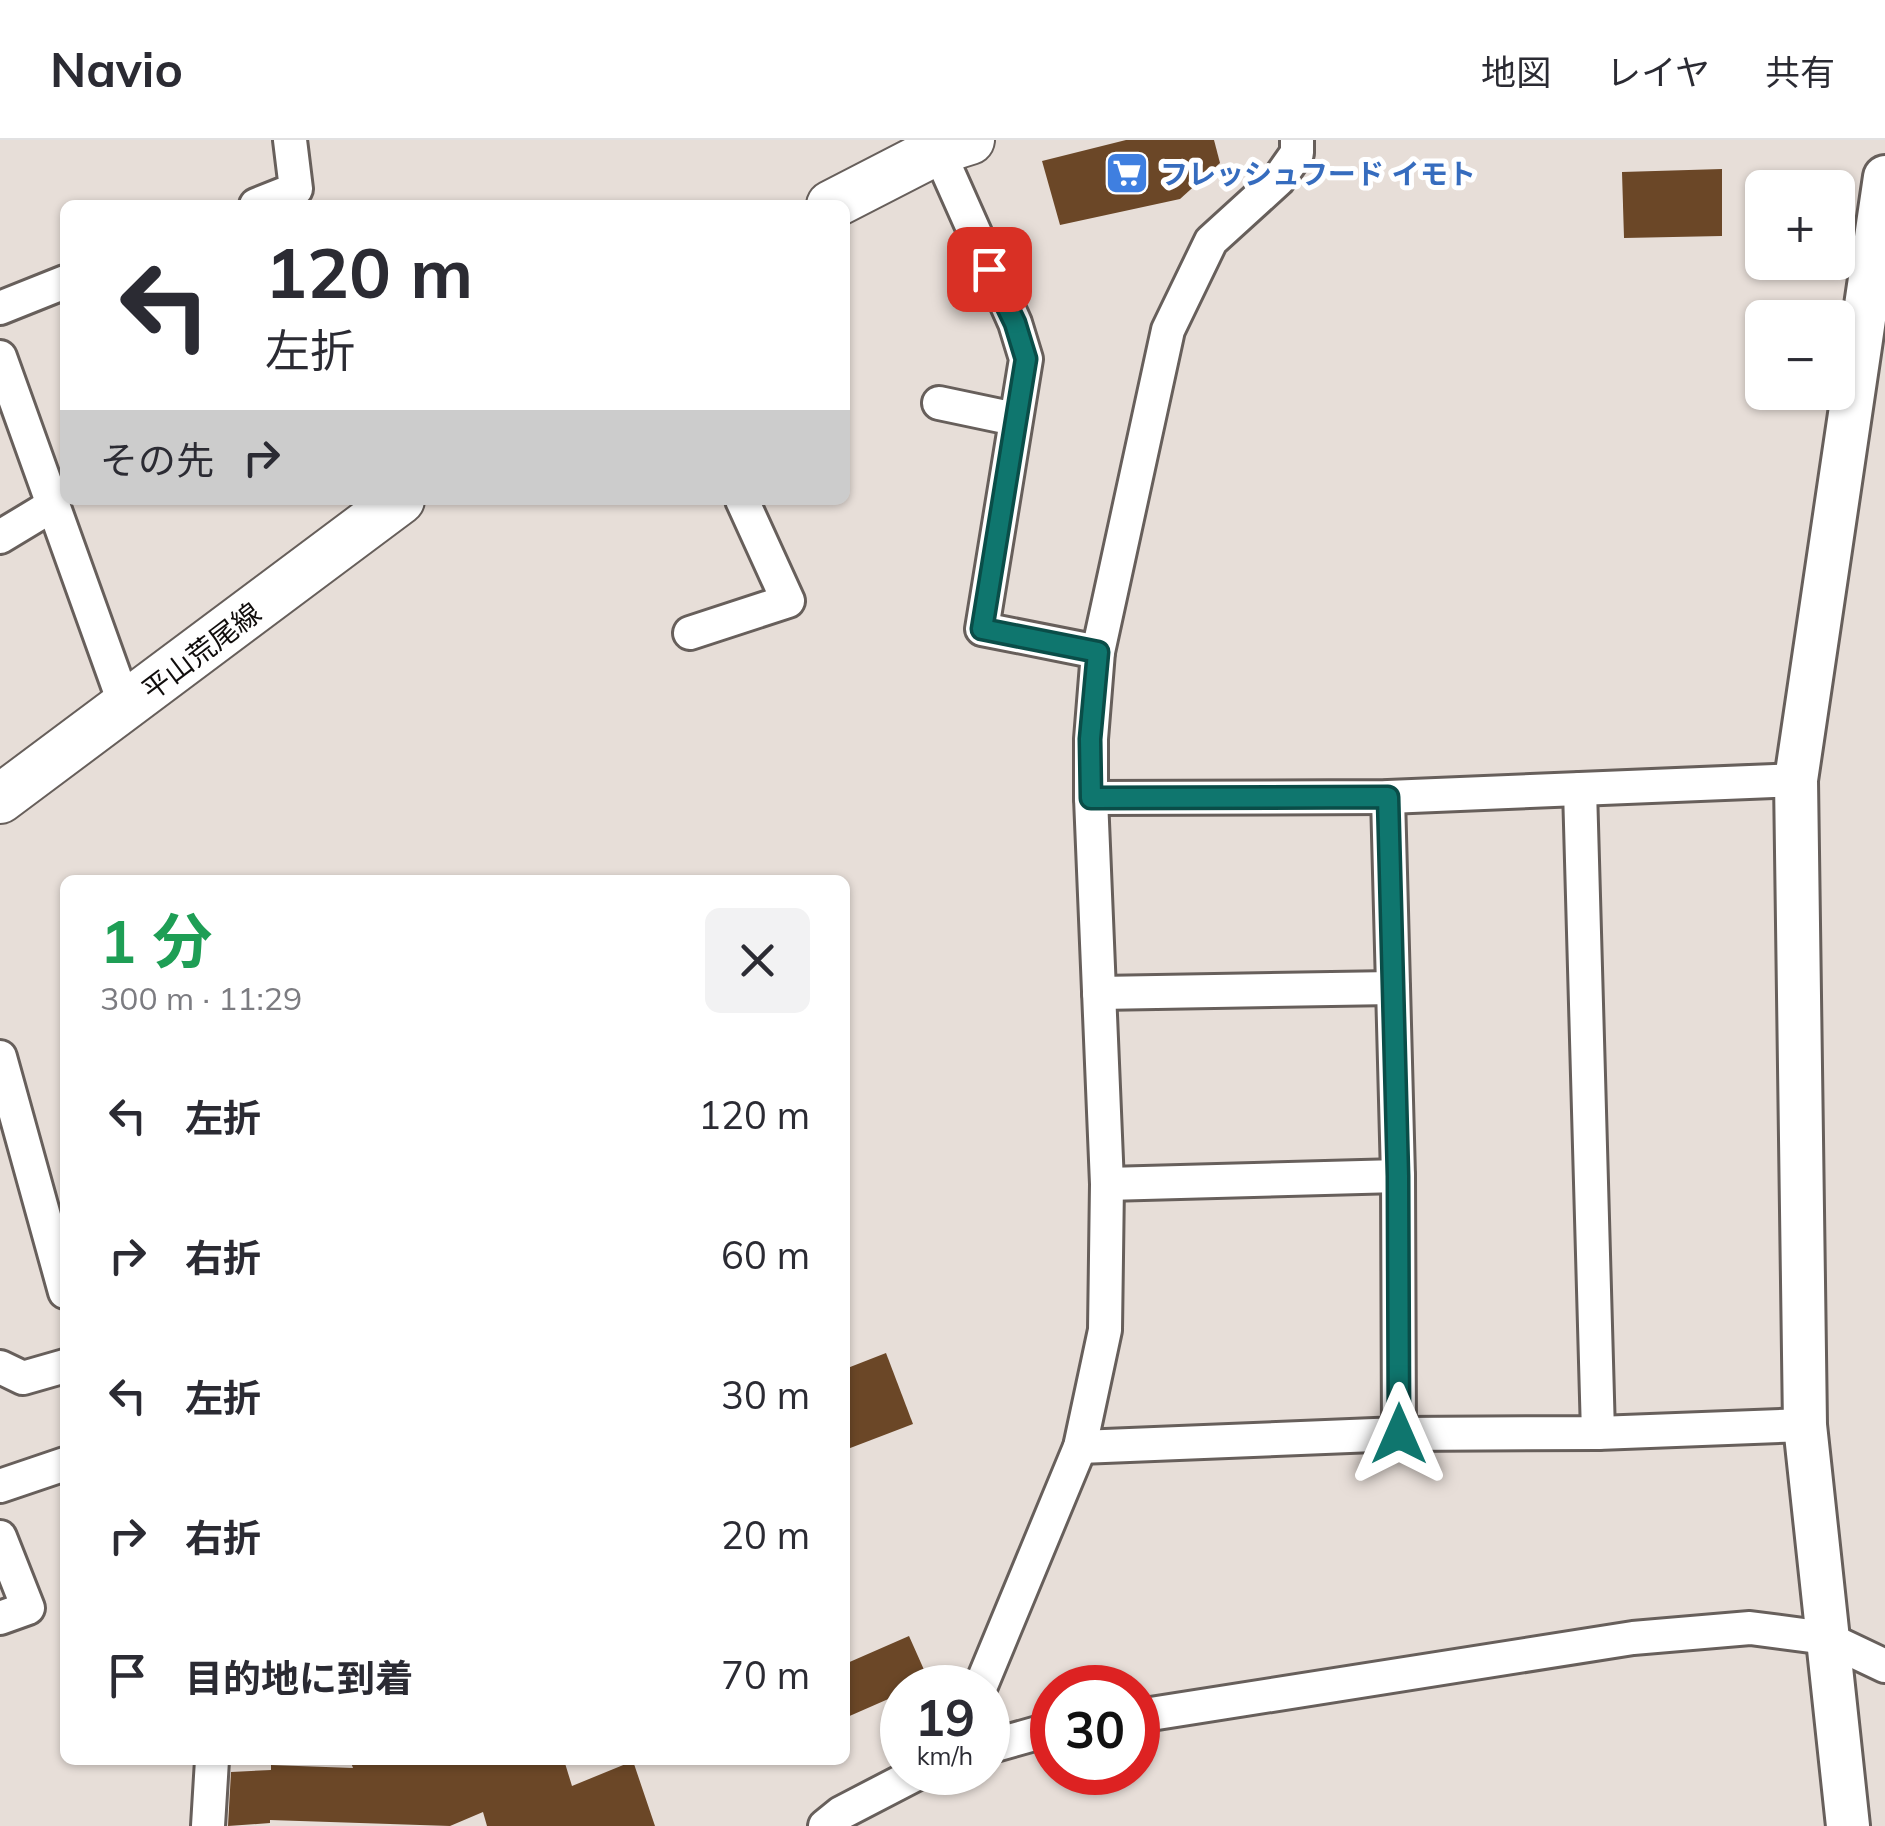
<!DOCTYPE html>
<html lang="ja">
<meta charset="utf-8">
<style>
:root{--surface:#fff;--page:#f2f2f3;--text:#2b2b33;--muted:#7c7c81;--line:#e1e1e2}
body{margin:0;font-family:Mulish,"Noto Sans JP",sans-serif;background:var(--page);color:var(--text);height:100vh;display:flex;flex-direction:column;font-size:38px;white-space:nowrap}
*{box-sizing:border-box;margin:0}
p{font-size:32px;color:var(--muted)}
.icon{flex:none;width:55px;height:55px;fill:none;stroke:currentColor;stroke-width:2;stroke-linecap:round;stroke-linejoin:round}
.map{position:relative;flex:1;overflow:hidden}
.panel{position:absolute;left:60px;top:735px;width:790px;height:890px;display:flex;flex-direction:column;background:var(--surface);border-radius:15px;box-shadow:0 2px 8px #0004}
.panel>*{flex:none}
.guide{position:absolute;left:60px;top:60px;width:790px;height:305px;border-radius:15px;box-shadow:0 2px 8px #0004;background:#fff;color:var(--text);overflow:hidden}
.buttons{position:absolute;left:1745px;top:30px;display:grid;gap:20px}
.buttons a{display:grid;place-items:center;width:110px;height:110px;border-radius:15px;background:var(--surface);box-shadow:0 2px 8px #0004;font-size:50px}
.speed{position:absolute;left:880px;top:1525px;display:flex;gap:20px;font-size:50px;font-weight:700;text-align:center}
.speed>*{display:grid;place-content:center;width:130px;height:130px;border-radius:50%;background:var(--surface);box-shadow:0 2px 8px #0004;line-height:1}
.speed small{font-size:25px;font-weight:400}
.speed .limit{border:15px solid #d22;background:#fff;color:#111}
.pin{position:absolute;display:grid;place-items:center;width:85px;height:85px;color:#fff;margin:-42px;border-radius:20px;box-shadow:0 5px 15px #0006}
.me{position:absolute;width:110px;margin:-55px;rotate:0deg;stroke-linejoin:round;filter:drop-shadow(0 0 8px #0008)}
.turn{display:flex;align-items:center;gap:35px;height:210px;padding:0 40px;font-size:45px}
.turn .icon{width:130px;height:130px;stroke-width:2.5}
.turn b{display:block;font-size:70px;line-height:85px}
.then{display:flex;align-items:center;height:95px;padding:0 40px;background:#0003;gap:20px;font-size:38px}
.round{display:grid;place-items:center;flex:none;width:105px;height:105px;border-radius:15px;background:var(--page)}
.headline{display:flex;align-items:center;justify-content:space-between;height:170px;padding:0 40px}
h1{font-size:60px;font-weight:700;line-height:75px;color:#1e9e55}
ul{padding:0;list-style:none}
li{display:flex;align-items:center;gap:30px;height:140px;padding:0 40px}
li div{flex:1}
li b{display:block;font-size:38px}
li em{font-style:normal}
header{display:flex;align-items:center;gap:60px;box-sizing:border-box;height:140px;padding:0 50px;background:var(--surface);border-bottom:2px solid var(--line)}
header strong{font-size:48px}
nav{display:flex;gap:55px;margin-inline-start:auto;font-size:35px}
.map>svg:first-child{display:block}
.building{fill:#6b4727}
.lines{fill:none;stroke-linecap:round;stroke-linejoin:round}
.minor-casing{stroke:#675f5b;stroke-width:38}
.tertiary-casing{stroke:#675f5b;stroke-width:48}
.secondary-casing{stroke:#675f5b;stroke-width:52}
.minor{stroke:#fff;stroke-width:32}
.tertiary{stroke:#fff;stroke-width:42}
.secondary{stroke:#fff;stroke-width:48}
.route-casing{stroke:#0a4d48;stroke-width:25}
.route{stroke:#0f766e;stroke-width:18}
.labels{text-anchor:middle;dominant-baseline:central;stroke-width:10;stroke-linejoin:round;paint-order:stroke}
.shop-label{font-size:28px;font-weight:bold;fill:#366cbe;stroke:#fff;text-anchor:start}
.street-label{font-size:28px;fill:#100d0c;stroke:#fff}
</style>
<header>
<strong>Navio</strong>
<nav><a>地図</a><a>レイヤ</a><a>共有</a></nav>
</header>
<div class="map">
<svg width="1885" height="1686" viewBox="0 0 1885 1686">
<rect width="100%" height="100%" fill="#e7ded8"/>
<!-- building -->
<g class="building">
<path d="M1126,0H1214L1220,23L1180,59L1060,85L1042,21Z"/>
<path d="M1722,29V96L1624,98L1622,32Z"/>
<path d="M886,1213L913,1284L845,1310V1229Z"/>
<path d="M909,1496L929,1541L902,1548V1553L845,1578V1524Z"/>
<path d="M350,1620H564L572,1646L633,1621L655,1686H487L483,1672L450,1686L270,1680V1683L228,1686L231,1632L271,1630V1625L353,1628Z"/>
</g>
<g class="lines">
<!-- minor casing -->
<g class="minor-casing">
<g id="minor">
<path d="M938,10L1015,183L1026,219L982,489L1098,512"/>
<path d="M256,65L296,49L290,0"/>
<path d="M0,168L65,142"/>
<path d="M0,217L126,568"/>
<path d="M939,263L1015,279"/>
<path d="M0,397L53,365"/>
<path d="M690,493L788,461L742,360"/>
<path d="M1580,649L1598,1293"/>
<path d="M1388,657L1398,1036L1399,1294"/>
<path d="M1091,658L1388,657L1796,640"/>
<path d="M1099,853L1393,848"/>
<path d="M0,917L65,1152"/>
<path d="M1107,1044L1398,1036"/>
<path d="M0,1227L23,1238L65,1226"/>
<path d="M1080,1307L1399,1294L1598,1293L1805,1285"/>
<path d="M0,1346L65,1324"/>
<path d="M0,1397L28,1468L0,1478"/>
<path d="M980,1548L1080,1307L1105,1190L1107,1044L1091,658V599L1098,512L1168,190L1211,101L1278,40L1297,13V0"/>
<path d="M1138,1576L1633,1498L1750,1488L1826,1498L1885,1526"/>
<path d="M988,1607L1052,1589"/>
<path d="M208,1686L212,1620"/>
<path d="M825,1686L841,1673L920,1632"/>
</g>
</g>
<!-- tertiary casing -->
<g class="tertiary-casing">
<path id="tertiary" d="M1848,1686L1805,1285L1796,640L1885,37"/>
</g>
<!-- secondary casing -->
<g class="secondary-casing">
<g id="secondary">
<path d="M831,65L938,10L970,0"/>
<path d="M0,659L400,360"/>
</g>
</g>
<!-- minor -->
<use href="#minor" class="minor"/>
<!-- tertiary -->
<use href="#tertiary" class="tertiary"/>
<!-- secondary -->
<use href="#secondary" class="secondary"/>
</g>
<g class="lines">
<!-- route casing -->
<g class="route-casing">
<path id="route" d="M989,129L1015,183L1026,219L982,489L1098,512L1090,599L1091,658L1388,657L1398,1036L1399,1294"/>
</g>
<!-- route -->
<use href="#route" class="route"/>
</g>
<!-- icons -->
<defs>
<g id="supermarket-square" transform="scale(2.25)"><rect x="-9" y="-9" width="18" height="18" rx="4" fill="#3f7fe0" stroke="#fff"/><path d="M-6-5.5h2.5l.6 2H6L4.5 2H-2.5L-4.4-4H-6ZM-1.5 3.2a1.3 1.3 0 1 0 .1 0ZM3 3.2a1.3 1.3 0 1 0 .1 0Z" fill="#fff"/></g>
</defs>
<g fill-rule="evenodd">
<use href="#supermarket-square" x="1127" y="33"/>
</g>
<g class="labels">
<!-- shop labels -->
<g class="shop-label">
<text x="1160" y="33">フレッシュフード イモト</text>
</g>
<!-- street labels -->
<g class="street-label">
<text transform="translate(201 511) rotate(-37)">平山荒尾線</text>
</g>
</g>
</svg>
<div class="buttons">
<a>+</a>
<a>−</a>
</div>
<div class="speed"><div>19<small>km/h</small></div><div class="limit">30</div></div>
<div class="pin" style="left:989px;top:129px;background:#d93025"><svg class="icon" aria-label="arrive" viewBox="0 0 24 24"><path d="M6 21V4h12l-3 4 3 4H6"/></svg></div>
<svg class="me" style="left:1399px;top:1294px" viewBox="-20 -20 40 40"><path d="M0-17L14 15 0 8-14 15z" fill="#0f766e" stroke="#fff" stroke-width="4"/></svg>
<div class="guide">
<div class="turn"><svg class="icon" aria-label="left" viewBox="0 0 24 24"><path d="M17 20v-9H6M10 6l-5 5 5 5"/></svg><div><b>120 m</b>左折</div></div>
<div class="then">その先<svg class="icon" aria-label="right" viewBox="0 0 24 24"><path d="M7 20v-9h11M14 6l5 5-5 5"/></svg></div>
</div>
<section class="panel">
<div class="headline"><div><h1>1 分</h1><p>300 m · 11:29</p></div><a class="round"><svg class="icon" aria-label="close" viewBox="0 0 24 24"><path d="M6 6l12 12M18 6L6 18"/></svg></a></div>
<ul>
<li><svg class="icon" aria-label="left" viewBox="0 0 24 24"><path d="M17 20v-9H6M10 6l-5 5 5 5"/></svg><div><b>左折</b></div><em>120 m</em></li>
<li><svg class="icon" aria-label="right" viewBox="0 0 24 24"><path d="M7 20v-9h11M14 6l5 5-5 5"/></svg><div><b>右折</b></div><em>60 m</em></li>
<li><svg class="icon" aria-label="left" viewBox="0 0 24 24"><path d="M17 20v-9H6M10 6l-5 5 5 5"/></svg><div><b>左折</b></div><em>30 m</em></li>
<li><svg class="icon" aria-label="right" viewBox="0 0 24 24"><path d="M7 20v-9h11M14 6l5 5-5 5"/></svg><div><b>右折</b></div><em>20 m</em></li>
<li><svg class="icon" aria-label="arrive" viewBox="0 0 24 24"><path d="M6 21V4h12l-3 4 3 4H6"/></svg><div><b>目的地に到着</b></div><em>70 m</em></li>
</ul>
</section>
</div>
